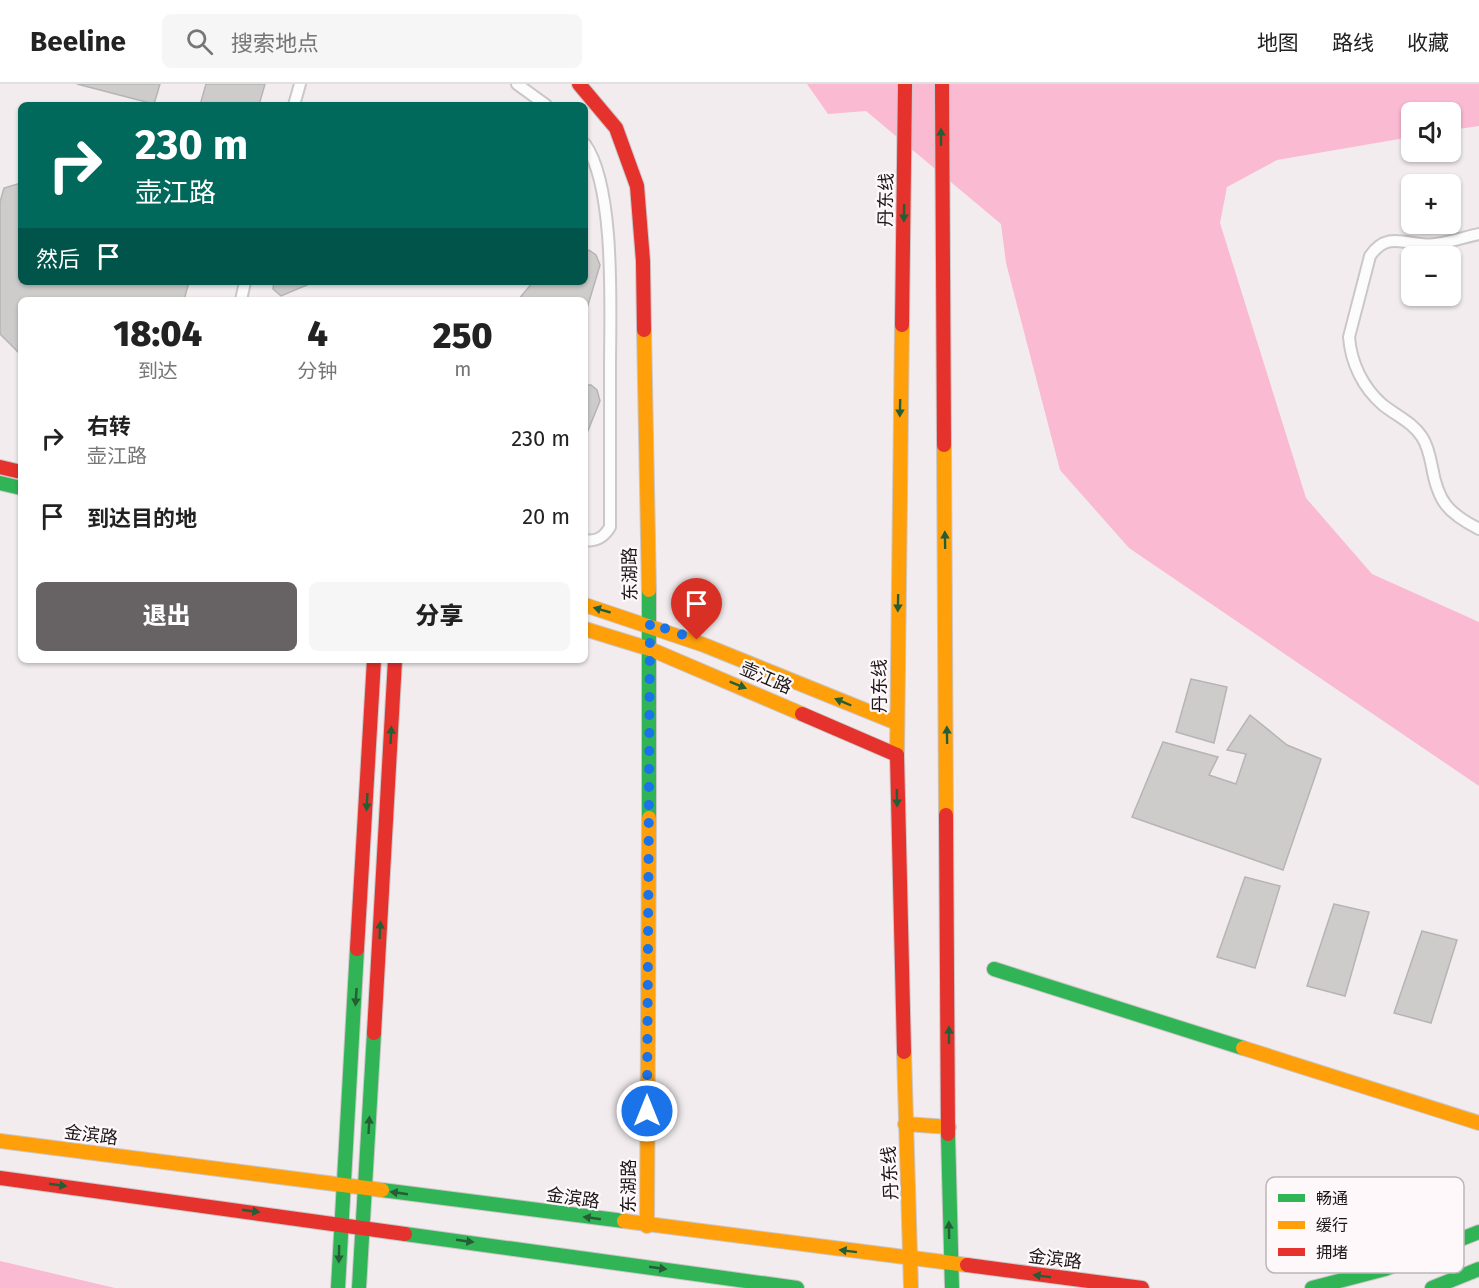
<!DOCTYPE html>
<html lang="zh">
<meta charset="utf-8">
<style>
:root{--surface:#fff;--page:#f6f6f6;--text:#222;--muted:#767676;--line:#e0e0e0;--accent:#676264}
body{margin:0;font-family:"Fira Sans","Noto Sans SC",sans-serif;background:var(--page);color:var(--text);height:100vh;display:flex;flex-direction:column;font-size:22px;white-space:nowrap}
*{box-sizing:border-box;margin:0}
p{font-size:20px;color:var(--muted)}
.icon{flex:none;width:33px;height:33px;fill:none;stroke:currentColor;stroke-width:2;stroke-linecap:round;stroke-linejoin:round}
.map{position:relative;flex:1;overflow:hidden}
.side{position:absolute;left:18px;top:213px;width:570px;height:366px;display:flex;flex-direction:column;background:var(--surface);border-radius:9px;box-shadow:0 2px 4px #0004}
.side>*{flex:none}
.top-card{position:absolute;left:18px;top:18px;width:570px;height:183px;border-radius:9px;box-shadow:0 2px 4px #0004;background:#00695c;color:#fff;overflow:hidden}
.controls{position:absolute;left:1401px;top:18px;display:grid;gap:12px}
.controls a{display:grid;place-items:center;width:60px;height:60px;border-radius:9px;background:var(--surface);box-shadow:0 2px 4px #0004;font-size:30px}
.pin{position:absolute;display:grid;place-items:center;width:51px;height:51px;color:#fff;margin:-62px -26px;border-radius:50% 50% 50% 0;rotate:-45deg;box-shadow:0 0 6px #0007}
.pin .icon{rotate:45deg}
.me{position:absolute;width:66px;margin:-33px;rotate:0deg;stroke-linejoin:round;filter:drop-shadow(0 0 4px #0008)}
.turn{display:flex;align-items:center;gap:21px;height:126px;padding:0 18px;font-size:27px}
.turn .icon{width:78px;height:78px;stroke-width:2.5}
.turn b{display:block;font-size:42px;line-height:51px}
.then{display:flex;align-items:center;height:57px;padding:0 18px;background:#0003;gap:12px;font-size:22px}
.eta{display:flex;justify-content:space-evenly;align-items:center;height:102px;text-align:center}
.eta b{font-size:36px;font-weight:800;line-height:42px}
.action{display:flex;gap:12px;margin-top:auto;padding:12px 18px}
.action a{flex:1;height:69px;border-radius:9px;background:var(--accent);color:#fff;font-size:24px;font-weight:800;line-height:69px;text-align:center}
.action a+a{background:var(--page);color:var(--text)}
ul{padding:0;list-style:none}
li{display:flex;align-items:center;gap:18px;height:78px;padding:0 18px}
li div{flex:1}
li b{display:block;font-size:22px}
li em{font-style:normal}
header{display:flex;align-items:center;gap:36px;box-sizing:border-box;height:84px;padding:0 30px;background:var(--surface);border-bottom:2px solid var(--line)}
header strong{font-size:28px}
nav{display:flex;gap:33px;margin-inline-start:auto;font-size:21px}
.search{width:420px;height:54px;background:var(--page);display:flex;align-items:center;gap:15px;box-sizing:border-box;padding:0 21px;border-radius:9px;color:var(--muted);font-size:22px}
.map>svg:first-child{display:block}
.water{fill:#fabad1}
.building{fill:#cdcccb;stroke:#b6b4b4;stroke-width:1.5}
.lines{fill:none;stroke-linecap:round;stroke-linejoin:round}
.street-casing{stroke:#cbc7c8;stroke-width:14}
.fast-casing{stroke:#cbc7c8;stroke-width:16}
.slow-casing{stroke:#cbc7c8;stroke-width:16}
.jam-casing{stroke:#cbc7c8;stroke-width:16}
.street{stroke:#fdfcfc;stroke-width:10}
.fast{stroke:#30b455;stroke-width:14}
.slow{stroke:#ff9f0a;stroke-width:14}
.jam{stroke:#e5322d;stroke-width:14}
.oneway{fill:#255e34}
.route{stroke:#1a73e8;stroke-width:10;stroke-dasharray:0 18}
.labels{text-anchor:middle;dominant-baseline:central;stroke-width:4.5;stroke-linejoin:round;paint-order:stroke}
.street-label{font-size:18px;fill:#1c1819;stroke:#fff8fa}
.key{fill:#fff8fa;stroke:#bbb5b6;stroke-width:1.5}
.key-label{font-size:16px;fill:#1c1819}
</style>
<header>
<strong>Beeline</strong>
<div class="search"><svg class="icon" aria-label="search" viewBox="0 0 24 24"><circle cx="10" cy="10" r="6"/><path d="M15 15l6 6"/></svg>搜索地点</div>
<nav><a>地图</a><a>路线</a><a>收藏</a></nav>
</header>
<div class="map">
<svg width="1479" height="1204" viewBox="0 0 1479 1204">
<rect width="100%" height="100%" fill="#f2ecee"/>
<!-- water -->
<g class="water">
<path d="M807,0H1479V42L1451,46L1450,28H1412L1411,53L1277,76L1227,103L1220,139L1306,414L1372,490L1479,538V702L1129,464L1060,386L1006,179L1001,140L866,27L828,30Z"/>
<path d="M0,1177L115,1204H0Z"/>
</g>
<!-- building -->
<g class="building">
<path d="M77,0H160L154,20Z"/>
<path d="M206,0H265L259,21H200Z"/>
<path d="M21,99V198H189L184,216H21V271L0,250V118L4,104Z"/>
<path d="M589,166L596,171L600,181L585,231V216H518L533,198H585V167Z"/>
<path d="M274,198H314L281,212L273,205Z"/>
<path d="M585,301H591L597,306L600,317L585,354Z"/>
<path d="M1191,595L1227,603L1214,659L1176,648Z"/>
<path d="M1250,631L1287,661L1321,675L1283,786L1132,733L1163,658L1218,673L1209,691L1236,700L1246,670L1227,666Z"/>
<path d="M1245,793L1280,802L1255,884L1217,873Z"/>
<path d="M1334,820L1369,828L1345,912L1307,902Z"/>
<path d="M1422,847L1457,856L1431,939L1394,929Z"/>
</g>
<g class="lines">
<!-- street casing -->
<g class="street-casing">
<g id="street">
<path d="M517,0L546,21"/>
<path d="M294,21L300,0"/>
<path d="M585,60C616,104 610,228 610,284C610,337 610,390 610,443C604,453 597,458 585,456"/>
<path d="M1479,150C1465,153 1451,158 1436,160C1410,164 1389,144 1370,172L1349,253C1351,279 1363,304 1383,321C1397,332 1412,338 1422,353C1428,362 1430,373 1432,383C1438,418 1448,429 1479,445"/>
<path d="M241,216L245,198"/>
</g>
</g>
<!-- fast casing -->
<g class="fast-casing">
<g id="fast">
<path d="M0,399L21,404"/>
<path d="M649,506V734"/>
<path d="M994,885L1243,964"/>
<path d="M948,1050L952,1204"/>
<path d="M382,1106L624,1137"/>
<path d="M405,1150L797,1204"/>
<path d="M338,1204L357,865"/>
<path d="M359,1204L374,949"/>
<path d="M1312,1204L1385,1185L1479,1148"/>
<path d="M1432,1204L1479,1185"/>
</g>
</g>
<!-- slow casing -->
<g class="slow-casing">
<g id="slow">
<path d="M644,246L649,506"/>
<path d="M944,361L946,731"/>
<path d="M585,521L704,561L897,639"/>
<path d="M585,545L650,565L802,630"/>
<path d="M897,671L902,241"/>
<path d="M1243,964L1479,1039"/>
<path d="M904,968L911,1204"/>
<path d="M905,1040L949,1043"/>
<path d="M0,1057L382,1106"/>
<path d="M624,1137L967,1181"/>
<path d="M647,1142L649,734"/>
</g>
</g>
<!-- jam casing -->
<g class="jam-casing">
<g id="jam">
<path d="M579,0L616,44L637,102L643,177L644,246"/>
<path d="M942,0L944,361"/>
<path d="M902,241L905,0"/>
<path d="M0,383L21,388"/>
<path d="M802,630L897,671"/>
<path d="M897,671L904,968"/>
<path d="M946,731L948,1050"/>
<path d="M357,865L374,576"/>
<path d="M374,949L395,576"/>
<path d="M0,1094L405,1150"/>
<path d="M967,1181L1142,1204"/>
</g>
</g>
<!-- street -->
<use href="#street" class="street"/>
<!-- fast -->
<use href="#fast" class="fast"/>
<!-- slow -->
<use href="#slow" class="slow"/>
<!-- jam -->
<use href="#jam" class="jam"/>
</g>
<!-- one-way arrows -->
<defs><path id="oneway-solid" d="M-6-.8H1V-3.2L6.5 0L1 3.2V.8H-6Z" transform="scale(1.5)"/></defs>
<g class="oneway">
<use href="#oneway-solid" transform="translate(941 53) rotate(-90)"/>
<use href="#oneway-solid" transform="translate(904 129) rotate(91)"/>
<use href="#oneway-solid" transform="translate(900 324) rotate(91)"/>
<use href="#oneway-solid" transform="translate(945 456) rotate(-91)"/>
<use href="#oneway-solid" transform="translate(898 519) rotate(91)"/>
<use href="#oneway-solid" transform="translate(602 526) rotate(-164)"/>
<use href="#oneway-solid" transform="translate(738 601) rotate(22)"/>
<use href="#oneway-solid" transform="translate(843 618) rotate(-157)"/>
<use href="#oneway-solid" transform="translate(391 651) rotate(-87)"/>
<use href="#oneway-solid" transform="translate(947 651) rotate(-91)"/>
<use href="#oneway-solid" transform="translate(897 714) rotate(89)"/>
<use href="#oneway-solid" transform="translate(367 718) rotate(93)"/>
<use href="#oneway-solid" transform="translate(380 846) rotate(-87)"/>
<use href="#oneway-solid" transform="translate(356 913) rotate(94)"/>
<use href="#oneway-solid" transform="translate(949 951) rotate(-90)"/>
<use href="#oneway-solid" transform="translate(369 1041) rotate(-87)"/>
<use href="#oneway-solid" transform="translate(58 1101) rotate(8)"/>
<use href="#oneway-solid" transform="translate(399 1109) rotate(-172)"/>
<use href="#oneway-solid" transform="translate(251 1127) rotate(8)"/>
<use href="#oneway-solid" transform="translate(592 1134) rotate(-172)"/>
<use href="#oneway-solid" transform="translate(949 1146) rotate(-91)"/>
<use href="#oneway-solid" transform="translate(465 1157) rotate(8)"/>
<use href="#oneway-solid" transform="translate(848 1167) rotate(-173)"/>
<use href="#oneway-solid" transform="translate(339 1170) rotate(91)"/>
<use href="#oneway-solid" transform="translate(658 1184) rotate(8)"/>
<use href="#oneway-solid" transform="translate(1042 1192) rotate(-173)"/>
</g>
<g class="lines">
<!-- route -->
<path class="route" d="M647,1027L650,539L697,556"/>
</g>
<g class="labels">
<!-- street labels -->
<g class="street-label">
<text transform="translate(886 116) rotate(-89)">丹东线</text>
<text transform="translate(630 490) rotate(-91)">东湖路</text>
<text transform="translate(766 594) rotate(23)">壶江路</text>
<text transform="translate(880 602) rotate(-90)">丹东线</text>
<text transform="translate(91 1051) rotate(7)">金滨路</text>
<text transform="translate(890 1089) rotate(-93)">丹东线</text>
<text transform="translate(629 1102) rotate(-90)">东湖路</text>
<text transform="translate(573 1114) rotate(8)">金滨路</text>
<text transform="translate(1055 1175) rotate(7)">金滨路</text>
</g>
</g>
<!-- legend -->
<rect x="1266" y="1093" width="198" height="96" rx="9" class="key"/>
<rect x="1278" y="1110" width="27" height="8" fill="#30b455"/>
<rect x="1278" y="1137" width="27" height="8" fill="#ff9f0a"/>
<rect x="1278" y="1164" width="27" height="8" fill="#e5322d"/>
<g class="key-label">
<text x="1316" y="1120">畅通</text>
<text x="1316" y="1147">缓行</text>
<text x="1316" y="1174">拥堵</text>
</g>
</svg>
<div class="controls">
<a><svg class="icon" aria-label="sound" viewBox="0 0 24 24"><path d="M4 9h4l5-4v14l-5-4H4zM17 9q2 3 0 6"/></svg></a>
<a>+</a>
<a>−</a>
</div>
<div class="pin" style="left:697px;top:556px;background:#d93025"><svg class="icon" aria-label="arrive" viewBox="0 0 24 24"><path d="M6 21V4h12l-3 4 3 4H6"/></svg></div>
<svg class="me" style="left:647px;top:1027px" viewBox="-20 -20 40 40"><circle r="17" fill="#1a73e8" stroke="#fff" stroke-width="3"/><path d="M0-11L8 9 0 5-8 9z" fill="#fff"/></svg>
<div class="top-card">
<div class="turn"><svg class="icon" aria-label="right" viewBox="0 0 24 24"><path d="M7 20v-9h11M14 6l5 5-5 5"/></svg><div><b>230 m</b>壶江路</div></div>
<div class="then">然后<svg class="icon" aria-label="arrive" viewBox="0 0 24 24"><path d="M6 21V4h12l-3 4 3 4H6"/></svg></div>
</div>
<section class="side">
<div class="eta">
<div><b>18:04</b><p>到达</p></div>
<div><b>4</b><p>分钟</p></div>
<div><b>250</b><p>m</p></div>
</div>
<ul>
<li><svg class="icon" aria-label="right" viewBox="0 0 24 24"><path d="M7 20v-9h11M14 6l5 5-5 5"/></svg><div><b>右转</b><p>壶江路</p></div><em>230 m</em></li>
<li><svg class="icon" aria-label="arrive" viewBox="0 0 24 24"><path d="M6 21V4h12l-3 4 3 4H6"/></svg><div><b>到达目的地</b></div><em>20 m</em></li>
</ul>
<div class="action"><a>退出</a><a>分享</a></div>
</section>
</div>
